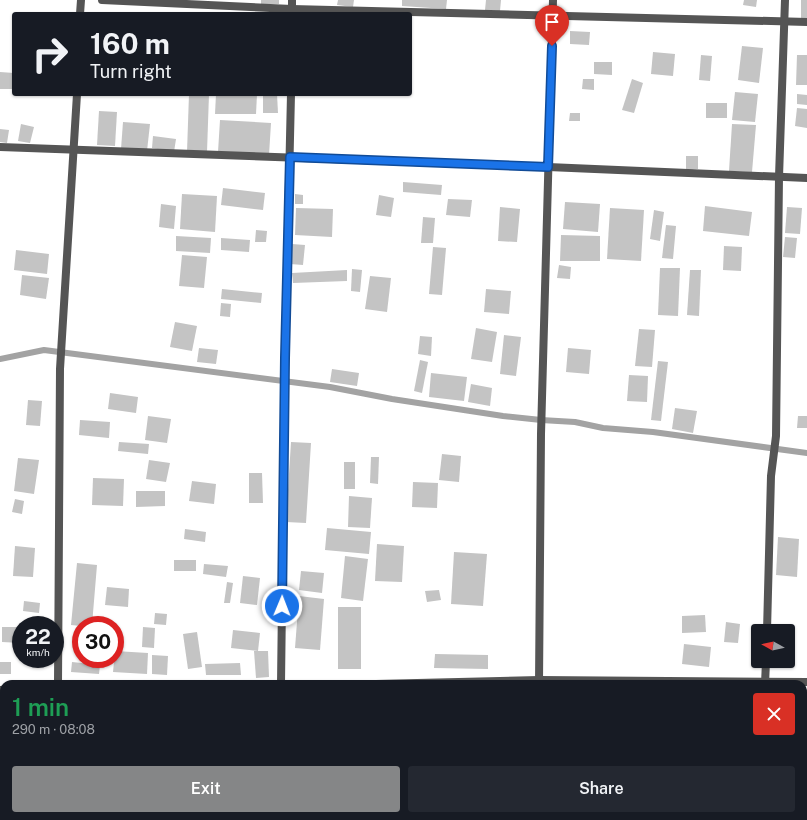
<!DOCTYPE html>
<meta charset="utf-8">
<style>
:root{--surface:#171b24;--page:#242831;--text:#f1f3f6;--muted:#9ea1a6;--accent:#858687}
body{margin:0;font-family:"Public Sans",sans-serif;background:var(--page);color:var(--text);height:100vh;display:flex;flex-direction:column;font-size:15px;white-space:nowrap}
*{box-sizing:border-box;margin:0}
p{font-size:13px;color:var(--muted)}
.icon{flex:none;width:22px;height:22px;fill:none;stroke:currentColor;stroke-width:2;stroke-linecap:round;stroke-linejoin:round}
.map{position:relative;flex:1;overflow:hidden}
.details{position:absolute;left:0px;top:680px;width:807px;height:140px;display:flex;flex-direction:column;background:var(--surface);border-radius:12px 12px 0 0;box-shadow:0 1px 3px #0004}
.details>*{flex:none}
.guide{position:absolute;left:12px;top:12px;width:400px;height:84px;border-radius:4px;box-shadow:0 1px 3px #0004;background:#171b24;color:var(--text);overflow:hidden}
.needle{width:26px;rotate:278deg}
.tools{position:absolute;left:751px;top:624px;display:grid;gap:8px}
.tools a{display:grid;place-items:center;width:44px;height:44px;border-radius:4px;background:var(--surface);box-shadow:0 1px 3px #0004;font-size:20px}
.speed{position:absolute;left:12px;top:616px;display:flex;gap:8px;font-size:20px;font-weight:700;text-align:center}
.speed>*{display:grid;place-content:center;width:52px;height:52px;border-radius:50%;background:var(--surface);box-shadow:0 1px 3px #0004;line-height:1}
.speed small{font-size:10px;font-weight:400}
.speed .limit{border:6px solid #d22;background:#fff;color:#111}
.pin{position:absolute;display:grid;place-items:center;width:34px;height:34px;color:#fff;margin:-41px -17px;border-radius:50% 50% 50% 0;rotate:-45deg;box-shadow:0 0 4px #0007}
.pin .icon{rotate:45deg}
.me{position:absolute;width:44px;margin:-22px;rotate:1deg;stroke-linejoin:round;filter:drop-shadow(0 0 3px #0008)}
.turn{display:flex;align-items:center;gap:14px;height:84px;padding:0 12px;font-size:18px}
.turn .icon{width:52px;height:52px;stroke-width:2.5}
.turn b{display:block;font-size:28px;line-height:34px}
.round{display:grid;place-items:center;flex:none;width:42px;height:42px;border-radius:4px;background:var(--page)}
.overview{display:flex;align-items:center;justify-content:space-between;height:68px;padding:0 12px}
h1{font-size:24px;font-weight:600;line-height:30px;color:#1e9e55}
.action{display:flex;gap:8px;margin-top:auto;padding:8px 12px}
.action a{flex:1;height:46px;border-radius:4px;background:var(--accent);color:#fff;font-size:16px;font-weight:600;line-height:46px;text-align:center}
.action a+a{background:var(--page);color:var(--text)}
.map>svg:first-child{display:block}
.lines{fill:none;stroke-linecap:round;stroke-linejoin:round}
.stream{stroke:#a3a3a3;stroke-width:6}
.building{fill:#c4c4c4}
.minor{stroke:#555;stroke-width:8}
.route-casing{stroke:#114b97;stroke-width:10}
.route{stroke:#1a73e8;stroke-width:7}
</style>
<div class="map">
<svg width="807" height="820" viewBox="0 0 807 820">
<rect width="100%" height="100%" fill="#fff"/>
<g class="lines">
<!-- stream -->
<path class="stream" d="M0,359L44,350L330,387L392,399L503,416L541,420L575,422L603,428L653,432L807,453"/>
</g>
<!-- building -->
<g class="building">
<rect x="261" y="0" width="18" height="4"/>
<path d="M338,0H354L353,7L337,5Z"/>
<path d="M402,0H447L446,9L402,6Z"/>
<path d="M486,0H501L500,11L485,10Z"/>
<path d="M744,0H757L756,7L743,5Z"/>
<rect x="801" y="0" width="6" height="18"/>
<path d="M570,31L590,32L589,45L570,44Z"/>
<path d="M742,46L763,48L759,83L738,80Z"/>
<path d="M653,52L675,54L673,76L651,74Z"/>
<path d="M701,55L712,56L710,81L699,80Z"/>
<path d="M797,55H807V85H796Z"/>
<path d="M594,62H612V75L594,74Z"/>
<path d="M0,72L14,73V89H0Z"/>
<path d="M583,79H594V90L582,89Z"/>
<path d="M632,79L643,83L634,113L622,110Z"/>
<path d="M735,92L758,94L755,122L732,120Z"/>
<path d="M189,94H209L207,152H187Z"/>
<path d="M216,94H257L256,114H215Z"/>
<path d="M263,94H277L278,113H263Z"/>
<path d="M797,94L807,95V105L797,104Z"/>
<rect x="706" y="103" width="21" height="15"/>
<path d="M797,108L807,109V128L795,126Z"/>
<path d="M99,111L117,112L115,146L97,145Z"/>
<path d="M570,113H580V121H569Z"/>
<path d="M220,120L271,123L269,155L218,152Z"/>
<path d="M123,122L150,124L147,151L121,149Z"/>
<path d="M21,124L34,127L30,143L18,141Z"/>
<path d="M732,124L756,125L752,172L729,171Z"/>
<path d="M0,129L9,130L7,143L0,142Z"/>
<path d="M153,136L176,139L174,152L152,148Z"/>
<path d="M686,156H698V169L686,170Z"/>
<path d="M403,182L442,185L441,195L403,192Z"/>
<path d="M223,188L265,193L263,210L221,205Z"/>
<path d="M182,194L217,196L215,232L180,229Z"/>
<path d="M295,194L303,195V204H295Z"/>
<path d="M379,195L394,198L391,217L376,215Z"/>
<path d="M448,199L472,200L470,217L446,215Z"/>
<path d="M565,202L600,204L598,232L563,229Z"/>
<path d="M161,204L176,206L174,229L159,227Z"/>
<path d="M705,206L752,212L749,236L703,231Z"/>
<path d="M500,207L520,209L517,242L498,241Z"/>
<path d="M787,207L802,208L800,234L785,233Z"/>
<path d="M296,208L333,209L332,237L295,235Z"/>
<path d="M610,208L644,210L641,261L607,259Z"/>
<path d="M654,210L664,212L660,241L650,239Z"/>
<path d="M423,217L435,218L433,243H421Z"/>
<path d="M666,225L676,226L673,259L662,258Z"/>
<path d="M256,230L267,231L266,242H255Z"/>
<path d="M561,235L600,236V261H560Z"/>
<path d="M176,236L211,238L210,253L176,251Z"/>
<path d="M785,237L797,238L795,258L783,257Z"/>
<path d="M221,238L250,240L249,252L221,250Z"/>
<path d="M292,244L305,245L303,265L290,264Z"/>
<path d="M724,246L742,247L741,271L723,270Z"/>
<path d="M433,247L446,248L442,295L429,294Z"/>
<path d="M16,250L49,254L47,274L14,270Z"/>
<path d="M182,255L207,257L204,288L179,286Z"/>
<path d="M559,265L571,267L570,279L557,278Z"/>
<path d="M660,268H680L678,316L658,315Z"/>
<path d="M352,269L362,270L360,292L351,291Z"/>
<path d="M347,270V281L293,283L292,273Z"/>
<path d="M690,270H701L699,316L687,315Z"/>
<path d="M22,275L49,278L46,299L20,295Z"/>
<path d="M370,276L391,278L387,312L365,309Z"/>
<path d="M222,289L262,293L261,303L221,299Z"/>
<path d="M486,289L511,291L509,314L484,312Z"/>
<path d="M221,303L231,304L230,317L220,316Z"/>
<path d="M175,322L197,326L192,351L170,347Z"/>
<path d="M476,328L497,332L492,362L471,359Z"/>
<path d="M639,329L655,330L652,367L635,366Z"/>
<path d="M504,335L521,337L516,376L500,374Z"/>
<path d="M420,336L432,337L431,356L418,354Z"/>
<path d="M199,348L218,350L216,364L197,362Z"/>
<path d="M568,348L591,350L589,374L566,372Z"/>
<path d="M420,360L428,362L422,393L414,391Z"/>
<path d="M658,361L668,362L661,421L651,420Z"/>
<path d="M332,369L359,373L357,386L330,382Z"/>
<path d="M431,373L467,377L464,401L429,397Z"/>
<path d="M629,375L648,376L647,402L627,401Z"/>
<path d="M471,384L492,388L490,406L468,402Z"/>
<path d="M110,393L138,397L136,413L108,409Z"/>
<path d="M28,400L42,401L40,426L26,425Z"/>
<path d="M675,408L697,411L693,433L672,429Z"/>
<path d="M148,416L171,419L167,443L145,440Z"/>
<path d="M798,416H807V428H797Z"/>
<path d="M80,420L110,422L109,438L79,435Z"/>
<path d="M119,442L149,444L148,454L118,451Z"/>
<path d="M291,442L311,443L306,523L286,522Z"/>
<path d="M442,454L461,456L459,482L439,480Z"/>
<path d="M371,457H379L378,484L370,483Z"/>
<path d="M18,458L39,460L34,494L14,491Z"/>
<path d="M149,460L170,463L166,482L146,479Z"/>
<rect x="344" y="462" width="11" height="27"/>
<path d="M249,473H262L263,503H249Z"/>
<path d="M93,478L124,479L123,506L92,505Z"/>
<path d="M192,481L216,484L214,504L189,501Z"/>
<path d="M413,482L438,483L437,508L412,507Z"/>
<path d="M136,491H165V506L136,507Z"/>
<path d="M349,496L372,498L370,528L348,527Z"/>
<path d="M15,499L24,501L22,514L12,512Z"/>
<path d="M327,528L371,532L369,554L325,550Z"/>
<path d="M185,529L206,532L205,542L184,539Z"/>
<path d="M778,537L799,539L797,577L776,575Z"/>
<path d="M377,544L404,546L402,582L375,581Z"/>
<path d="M15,546L35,548L33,577L13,576Z"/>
<path d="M454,552L487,554L483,606L451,604Z"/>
<path d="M345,556L368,559L363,601L341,598Z"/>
<rect x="174" y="560" width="22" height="11"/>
<path d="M77,563L97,565L92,625H81V626L71,625Z"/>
<path d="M204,564L228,566L226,577L203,574Z"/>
<path d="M301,571L324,573L322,593L299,590Z"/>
<path d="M243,576L260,578L257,605L240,603Z"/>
<path d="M227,582L233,583L230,603H224Z"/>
<path d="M107,587L129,589L128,607L105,605Z"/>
<path d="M439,590L441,600L427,602L425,591Z"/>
<path d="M299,596L324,599L320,650L295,648Z"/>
<path d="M24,601L40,603L39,613L23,611Z"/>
<rect x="338" y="607" width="23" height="62"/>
<path d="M155,613L167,614L166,625L154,624Z"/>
<path d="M705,615L706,632L682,633V616Z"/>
<path d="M726,622L740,624L738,643L724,642Z"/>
<path d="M2,627H21V643L2,642Z"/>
<path d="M143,627L155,628L154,648L142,647Z"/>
<path d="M233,630L260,633L258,651L231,648Z"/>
<path d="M197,632L202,667L188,669L183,634Z"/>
<path d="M684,644L711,647L709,667L682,664Z"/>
<path d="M115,651L148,653L147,674L113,672Z"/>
<path d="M254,651H268L269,677L256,678Z"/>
<path d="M435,654L488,655V669L434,668Z"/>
<path d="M152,655L168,656L167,675L152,674Z"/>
<rect x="0" y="662" width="11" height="12"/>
<path d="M72,662L100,665L99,674L71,672Z"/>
<path d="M240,663L241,675H206L205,664Z"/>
<rect x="230" y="816" width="23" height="4"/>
<rect x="370" y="816" width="41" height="4"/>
</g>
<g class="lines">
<!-- minor -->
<g class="minor">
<path d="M102,0L292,9L807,22"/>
<path d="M292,13V0"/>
<path d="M80,14L81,0"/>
<path d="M0,147L548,167L807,178"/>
<path d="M767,631L771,476L776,436L779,177L785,0"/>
<path d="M58,684L60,369L77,94"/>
<path d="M281,684L285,358L291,94"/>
<path d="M376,684L539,680L807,682"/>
<path d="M539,684L541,434L553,0"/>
<path d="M765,684L766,661"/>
<path d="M0,690H4"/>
<path d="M765,816V820"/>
<path d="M53,820V816"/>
<path d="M277,820L278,816"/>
<path d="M538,820V816"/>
</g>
</g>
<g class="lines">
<!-- route casing -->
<g class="route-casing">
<path id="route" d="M282,606L285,358L290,157L548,167L552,46"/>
</g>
<!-- route -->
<use href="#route" class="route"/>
</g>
</svg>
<div class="tools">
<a><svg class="needle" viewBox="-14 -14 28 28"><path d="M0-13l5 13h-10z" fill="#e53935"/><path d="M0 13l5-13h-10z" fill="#9ea1a6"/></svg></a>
</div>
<div class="speed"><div>22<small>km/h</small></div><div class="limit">30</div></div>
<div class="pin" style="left:552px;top:46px;background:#d93025"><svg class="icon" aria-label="arrive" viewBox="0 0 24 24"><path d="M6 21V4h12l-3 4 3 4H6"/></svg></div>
<svg class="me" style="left:282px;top:606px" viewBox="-20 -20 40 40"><circle r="17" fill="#1a73e8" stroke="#fff" stroke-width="3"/><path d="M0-11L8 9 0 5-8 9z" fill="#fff"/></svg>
<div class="guide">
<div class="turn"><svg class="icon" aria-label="right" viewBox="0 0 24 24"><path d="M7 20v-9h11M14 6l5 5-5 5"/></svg><div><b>160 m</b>Turn right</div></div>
</div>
<section class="details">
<div class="overview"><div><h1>1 min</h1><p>290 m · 08:08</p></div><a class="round" style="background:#d93025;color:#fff"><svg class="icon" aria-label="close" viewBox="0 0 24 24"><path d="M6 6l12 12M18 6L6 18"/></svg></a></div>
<div class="action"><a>Exit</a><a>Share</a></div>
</section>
</div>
